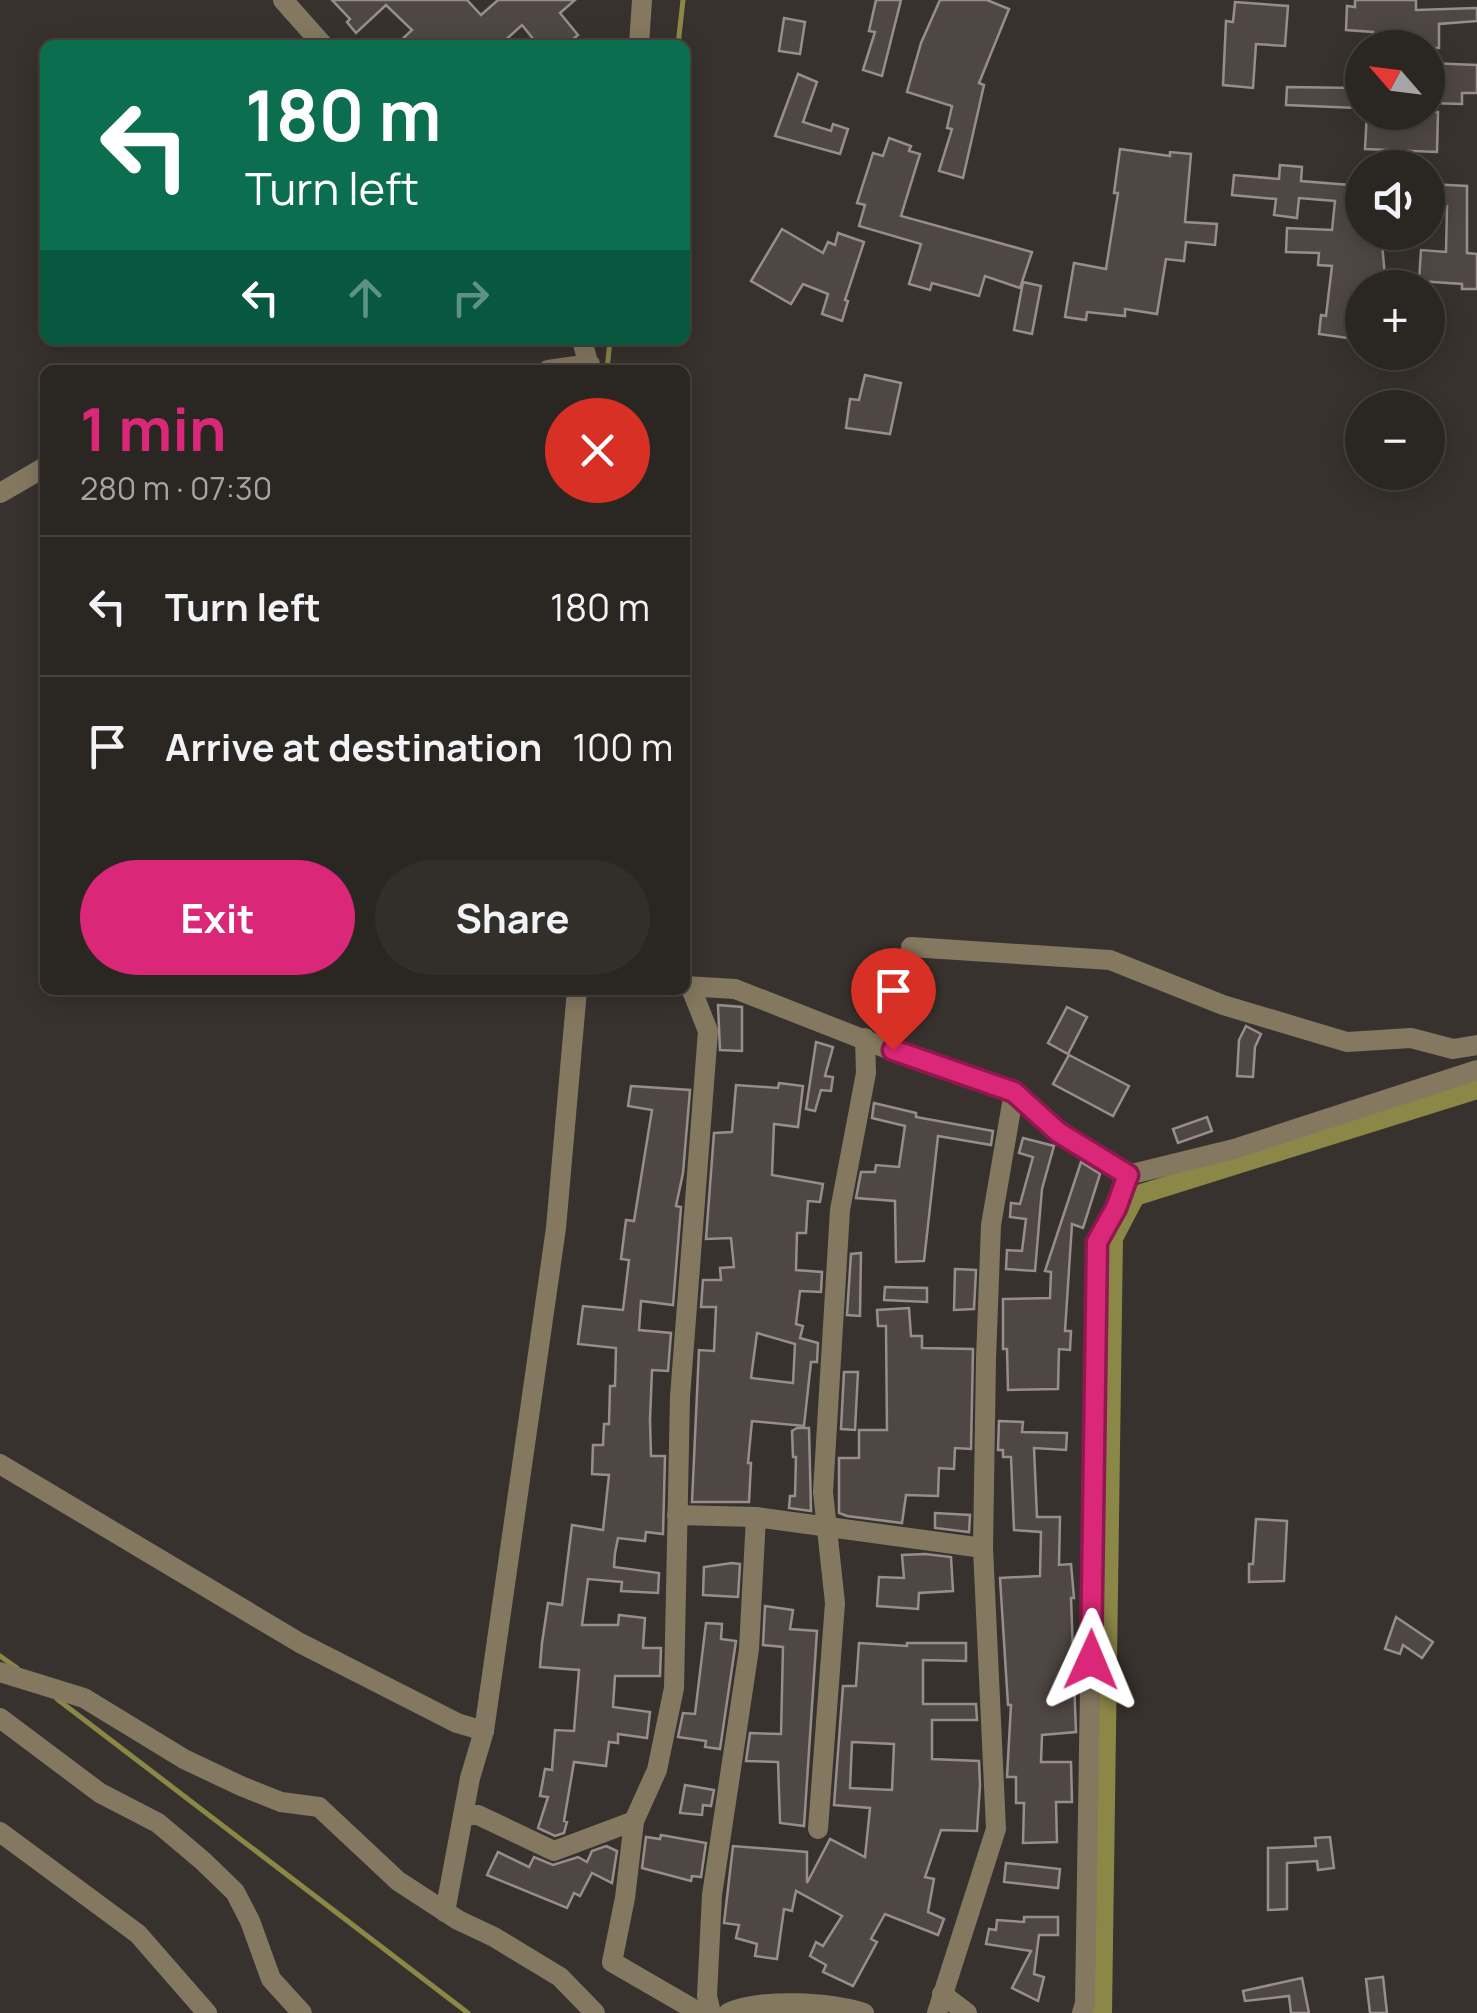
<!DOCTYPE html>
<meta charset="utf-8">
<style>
:root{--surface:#2a2622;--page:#322e2a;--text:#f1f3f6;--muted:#a5a5a5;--line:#464340;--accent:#db2777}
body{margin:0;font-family:Manrope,sans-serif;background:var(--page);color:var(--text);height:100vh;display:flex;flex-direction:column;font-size:38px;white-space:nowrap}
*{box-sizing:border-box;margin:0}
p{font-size:32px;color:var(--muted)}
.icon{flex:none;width:55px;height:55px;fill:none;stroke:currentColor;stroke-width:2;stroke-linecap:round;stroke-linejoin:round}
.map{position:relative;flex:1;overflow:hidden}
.drawer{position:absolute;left:40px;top:365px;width:650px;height:630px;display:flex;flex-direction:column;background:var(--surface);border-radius:15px;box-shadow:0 5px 25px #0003,0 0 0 2px var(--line)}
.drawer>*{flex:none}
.banner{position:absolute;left:40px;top:40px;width:650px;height:305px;border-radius:15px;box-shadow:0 5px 25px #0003,0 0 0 2px var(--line);background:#0b6e4f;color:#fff;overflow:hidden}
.needle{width:65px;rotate:298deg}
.fabs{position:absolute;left:1345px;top:30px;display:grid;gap:20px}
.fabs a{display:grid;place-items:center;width:100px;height:100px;border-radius:50%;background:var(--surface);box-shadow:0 5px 25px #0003,0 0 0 2px var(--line);font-size:50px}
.pin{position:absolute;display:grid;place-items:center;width:85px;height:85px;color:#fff;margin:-102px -42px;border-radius:50% 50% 50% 0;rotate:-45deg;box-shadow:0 0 10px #0007}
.pin .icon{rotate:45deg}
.me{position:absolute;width:110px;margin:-55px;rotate:1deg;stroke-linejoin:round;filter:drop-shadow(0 0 8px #0008)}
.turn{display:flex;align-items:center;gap:35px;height:210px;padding:0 40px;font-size:45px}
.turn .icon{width:130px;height:130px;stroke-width:2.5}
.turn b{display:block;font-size:70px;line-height:85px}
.lanes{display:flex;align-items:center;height:95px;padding:0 40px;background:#0003;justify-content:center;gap:50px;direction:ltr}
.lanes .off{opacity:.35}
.round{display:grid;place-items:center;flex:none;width:105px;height:105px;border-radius:52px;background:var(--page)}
.headline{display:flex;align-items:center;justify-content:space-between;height:170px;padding:0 40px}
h1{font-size:60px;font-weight:700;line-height:75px;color:var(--accent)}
.primary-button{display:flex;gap:20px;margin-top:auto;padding:20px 40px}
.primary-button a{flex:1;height:115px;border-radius:60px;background:var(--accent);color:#fff;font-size:40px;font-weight:700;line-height:115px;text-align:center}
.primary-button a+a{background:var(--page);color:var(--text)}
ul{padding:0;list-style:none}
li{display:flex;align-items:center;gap:30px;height:140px;padding:0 40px;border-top:2px solid var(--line)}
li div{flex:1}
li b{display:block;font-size:38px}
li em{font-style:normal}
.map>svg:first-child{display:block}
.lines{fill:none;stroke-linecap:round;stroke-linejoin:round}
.stream{stroke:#8b8747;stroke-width:5}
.canal{stroke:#8b8747;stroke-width:20}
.building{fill:#4f4744;stroke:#978e8b;stroke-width:2.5;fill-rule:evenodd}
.minor{stroke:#857860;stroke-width:20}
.route-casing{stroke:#8e194d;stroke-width:25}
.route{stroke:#db2777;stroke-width:18}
</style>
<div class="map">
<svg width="1477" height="2013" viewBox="0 0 1477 2013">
<rect width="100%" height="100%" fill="#38322e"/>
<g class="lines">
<!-- stream -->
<g class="stream">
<path d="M678,45L683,0"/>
<path d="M607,370L610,340"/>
<path d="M0,1656L17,1668"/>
<path d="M57,1699L468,2013"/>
</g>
<!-- canal -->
<path class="canal" d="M1102,2013L1113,1238L1135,1196L1477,1089"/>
</g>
<!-- building -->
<g class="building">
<path d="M332,0H467L481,15L498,0H575L560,13L578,35L566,45H538L522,25L500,45H396L412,30L386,5L356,33L347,22L350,19Z"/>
<path d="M876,0H901L882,76L863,70L875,32L869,31Z"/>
<path d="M940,0H987L1009,9L979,83L984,85L963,178L939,171L952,129L947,128L952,106L907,92L921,43Z"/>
<path d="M1355,0H1416V10L1477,8V21L1439,24V48H1374L1373,32L1346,30L1347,6L1355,7Z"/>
<path d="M1235,2L1288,6L1285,46L1256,44L1253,88L1223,85L1226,21L1233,22Z"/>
<path d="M784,18L805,22L800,54L779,51Z"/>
<path d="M1428,63L1477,65V93H1462V104L1428,103Z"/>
<path d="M798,74L817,82L803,122L831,131L833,124L848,129L840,154L775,136Z"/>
<path d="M1287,87L1357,88V108L1286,105Z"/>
<path d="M1367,112H1438L1437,152L1365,149Z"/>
<path d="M889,138L911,146L909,151L920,154L901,216L1032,252L1020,288L985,276L979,296L932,283L930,290L909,284L921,244L859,226L865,205L857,203L873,153L883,156Z"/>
<path d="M1120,149L1170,156V152L1191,154L1185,222L1217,224L1215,245L1186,242L1184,261L1166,259L1157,314L1125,309V316L1087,312L1086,320L1065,317L1074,263L1106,269L1118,193H1114Z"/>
<path d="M1280,165L1302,167L1301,181L1362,186V232H1381L1386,288H1362V340L1319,334L1321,315L1326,316L1332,266L1318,265L1319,253L1286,252L1287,228L1332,230L1335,201L1299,198L1297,218L1274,215L1276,199L1232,195L1234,175L1279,179Z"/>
<path d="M1428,184L1467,186V253L1477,254V289H1462V284L1419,281L1421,250L1446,252L1447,206L1428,204Z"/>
<path d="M782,229L823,253L828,242L835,245L838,233L864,242L845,300L848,301L842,321L822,314L828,294L803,284L791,304L751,281Z"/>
<path d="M1023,282L1041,286L1032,334L1014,330Z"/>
<path d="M865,375L901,383L890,434L846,428L850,399L859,400Z"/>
<path d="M718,1005L742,1007V1051L720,1050Z"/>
<path d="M1067,1007L1087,1017L1068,1054L1048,1043Z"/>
<path d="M1246,1026L1261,1034L1255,1047L1253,1077L1237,1076L1239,1040Z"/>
<path d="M816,1042L833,1047L825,1076L833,1077L831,1091L821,1090L815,1111L806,1109Z"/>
<path d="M1069,1055L1129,1086L1113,1116L1053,1084Z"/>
<path d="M779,1083L803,1086L798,1127L774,1124L772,1175L823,1184L820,1202L808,1201L806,1233H797L796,1270L822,1272L821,1292L800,1291L796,1324L803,1326L800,1338L818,1343L817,1362H811L804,1426L752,1421L748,1463H751L749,1502H692L699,1350L714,1351L716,1307H701L703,1280H721L720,1268L734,1267L731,1238L706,1239L714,1133L732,1132L736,1085L778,1088ZM757,1333L795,1344L793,1383L751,1378Z"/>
<path d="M631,1086L690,1090L683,1173L676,1206L681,1207L673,1305L641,1301L639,1330L671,1333L668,1371L652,1370L650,1420L651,1456H665L663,1534L646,1532L645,1541L618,1538L615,1553L614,1567L659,1573L658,1593L621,1591L622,1582L588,1579L582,1625H618L619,1615L645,1618L643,1648H661L660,1676H615L613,1707L650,1712L647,1738L618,1734V1743L609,1742L606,1766L574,1762L564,1821L567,1822L564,1833L555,1836L538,1828L548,1797L540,1796L545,1769L552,1770L555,1730L574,1731L579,1670L540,1667L542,1643L548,1603L562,1605L572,1525L603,1530L609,1475L592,1474L593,1445H603L604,1424H609L610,1386H615L616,1348L578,1344L583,1306L623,1310L629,1260L621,1259L626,1220L634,1221L652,1110L628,1106Z"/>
<path d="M874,1103L916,1113V1117L993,1131L991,1145L938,1136L924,1261L896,1262L895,1201L856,1198L861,1172H875L876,1165L899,1167L905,1126L872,1118Z"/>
<path d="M1207,1117L1212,1131L1178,1143L1173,1129Z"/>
<path d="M1023,1138L1054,1146L1042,1189L1035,1271L1006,1269L1007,1250L1022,1251L1026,1219L1010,1217L1011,1203L1020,1204L1033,1157L1019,1153Z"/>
<path d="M1081,1162L1100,1174L1083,1228L1072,1224L1065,1331H1071L1070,1350L1059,1349L1058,1389L1008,1390L1007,1349H1003V1299L1050,1298L1051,1272L1045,1271Z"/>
<path d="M861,1253L860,1316L847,1315L851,1254Z"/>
<path d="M955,1269L976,1270L974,1309L954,1310Z"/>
<path d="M885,1287L927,1288V1302L884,1300Z"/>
<path d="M909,1308L911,1336H922V1348L973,1349L971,1449L955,1448L954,1469L939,1468L938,1496L906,1495L902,1523L847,1516L839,1513V1458H859V1430H887L886,1326H878L877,1310Z"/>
<path d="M844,1372H858L855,1430L841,1429Z"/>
<path d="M999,1421L1023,1422L1022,1432L1067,1433L1066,1450L1034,1448L1037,1517H1060L1059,1565L1071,1564L1074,1598H1071L1076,1732L1042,1735L1041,1762H1071L1072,1802H1056L1057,1842L1023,1843L1024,1803H1016V1777H1007L1011,1705H1008L1000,1578L1040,1576L1041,1532L1014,1530L1011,1457H1003V1450H998Z"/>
<path d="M797,1428H809L811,1511L789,1508L790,1496H795L796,1457H793L792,1431Z"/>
<path d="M935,1513L970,1515L969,1532L935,1528Z"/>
<path d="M1256,1519L1287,1521L1284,1581L1249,1582V1564H1253Z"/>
<path d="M925,1554L951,1557L953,1591L919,1593L918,1609L877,1606L879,1577L904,1578L902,1555Z"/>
<path d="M732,1563L740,1564L738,1597L703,1595L704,1567Z"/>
<path d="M765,1606L793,1610L790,1629L817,1631L804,1826L780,1823L778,1762L746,1761L750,1733L781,1734L783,1647L763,1645Z"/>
<path d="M1396,1617L1433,1642L1422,1658L1403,1645L1400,1654L1385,1649Z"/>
<path d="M706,1623L722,1624L721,1639L736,1641L720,1749L705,1747L706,1741L678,1737L683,1713L695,1714Z"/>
<path d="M859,1643L907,1646V1643H966V1661L923,1660V1704H976L977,1720H932V1759L979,1761L980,1785L977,1831L941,1830L925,1877L934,1879L928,1912L944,1919L938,1935L885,1914L871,1939L877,1942L853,1986L823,1972L826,1965L810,1956L816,1942L823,1946L842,1916L796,1891L792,1911L784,1909L777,1959L755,1956L757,1944L736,1938L739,1925L724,1923L733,1846L807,1852V1883L830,1839L865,1857L870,1808L834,1805L843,1686H856ZM852,1742L894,1744L892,1790L850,1788Z"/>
<path d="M685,1785L714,1790L711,1806L703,1805L702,1815L680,1813Z"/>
<path d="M661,1835L706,1843L701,1877L692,1876L691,1881L642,1868L646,1837L660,1839Z"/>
<path d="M1330,1837L1334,1868L1318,1870L1317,1861L1287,1863V1909L1268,1910V1848L1316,1846L1315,1838Z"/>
<path d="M606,1846L617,1851L612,1883L592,1873L580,1896L574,1893L567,1908L487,1875L498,1852L529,1867L534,1857L553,1865L578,1857L587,1862L592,1851Z"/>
<path d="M1006,1863L1060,1869L1058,1888L1004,1882Z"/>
<path d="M1024,1917H1058V1935H1039L1034,1974L1044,1977L1038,2001L1012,1988L1031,1951L986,1944L989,1929L996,1930L997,1920L1024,1922Z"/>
<path d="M1383,1977L1387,2013H1370L1366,1979Z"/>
<path d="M1302,1978L1309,2013H1291L1289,1996L1245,2001L1243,1991Z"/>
</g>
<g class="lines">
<!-- minor -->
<g class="minor">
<path d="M283,0L323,45"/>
<path d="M639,45L642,0"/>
<path d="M582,340L590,370"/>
<path d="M548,370L590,364"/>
<path d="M0,493L45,467"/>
<path d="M911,947L1110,960L1223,1005L1347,1042L1411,1038L1453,1049L1477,1045"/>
<path d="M685,986L735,989L921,1062L1014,1092L1058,1132L1128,1175L1234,1149L1477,1070"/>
<path d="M691,988L708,1031L680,1397L674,1688L657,1770L634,1821L625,1898L612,1962L700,2013"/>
<path d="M0,1464L300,1643L457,1723L484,1731"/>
<path d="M677,1515L756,1517L983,1548"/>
<path d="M0,1672L84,1698L184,1759L241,1786L281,1802L319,1807L398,1881L458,1920L494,1937L560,1977L595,2013"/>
<path d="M0,1718L100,1793L158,1823L203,1861L235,1892L250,1921L271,1979L302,2013"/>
<path d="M464,1815H478L554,1851L634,1821"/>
<path d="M818,1829L835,1603L823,1492L840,1210L866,1073L865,1038"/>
<path d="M0,1832L138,1934L207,2013"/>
<path d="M445,1912L470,1778L484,1731L556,1228L577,990"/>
<path d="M942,1994L967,2013"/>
<path d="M711,2013L707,1996L712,1895L749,1649L756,1517"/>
<path d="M728,2013C761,1998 830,2002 864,2013"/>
<path d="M937,2013L996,1829L983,1548L986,1359L991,1225L1014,1092"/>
<path d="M1082,2013L1085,2003L1097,1242L1116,1208L1128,1175"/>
</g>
</g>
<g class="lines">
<!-- route casing -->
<g class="route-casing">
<path id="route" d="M893,1050L1014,1092L1058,1132L1128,1175L1116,1208L1097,1242L1091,1660"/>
</g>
<!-- route -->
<use href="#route" class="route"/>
</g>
</svg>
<div class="fabs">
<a><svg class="needle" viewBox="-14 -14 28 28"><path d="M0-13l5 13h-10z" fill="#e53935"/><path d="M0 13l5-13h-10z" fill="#a5a5a5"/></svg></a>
<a><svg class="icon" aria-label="sound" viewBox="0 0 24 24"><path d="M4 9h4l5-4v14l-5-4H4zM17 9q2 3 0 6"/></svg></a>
<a>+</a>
<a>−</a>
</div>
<div class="pin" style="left:893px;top:1050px;background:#d93025"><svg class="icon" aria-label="arrive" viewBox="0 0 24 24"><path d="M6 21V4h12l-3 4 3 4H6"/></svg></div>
<svg class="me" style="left:1091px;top:1660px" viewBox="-20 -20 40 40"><path d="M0-17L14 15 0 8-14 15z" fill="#db2777" stroke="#fff" stroke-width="4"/></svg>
<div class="banner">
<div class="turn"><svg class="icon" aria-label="left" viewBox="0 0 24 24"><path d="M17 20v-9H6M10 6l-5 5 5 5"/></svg><div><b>180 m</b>Turn left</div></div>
<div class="lanes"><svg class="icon" aria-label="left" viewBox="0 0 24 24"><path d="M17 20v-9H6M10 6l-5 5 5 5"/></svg><svg class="icon off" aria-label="ahead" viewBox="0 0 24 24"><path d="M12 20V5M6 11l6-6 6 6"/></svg><svg class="icon off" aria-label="right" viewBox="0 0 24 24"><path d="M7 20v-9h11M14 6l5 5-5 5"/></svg></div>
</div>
<section class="drawer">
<div class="headline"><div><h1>1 min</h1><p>280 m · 07:30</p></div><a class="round" style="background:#d93025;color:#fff"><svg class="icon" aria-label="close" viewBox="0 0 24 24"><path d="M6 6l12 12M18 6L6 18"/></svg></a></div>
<ul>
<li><svg class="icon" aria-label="left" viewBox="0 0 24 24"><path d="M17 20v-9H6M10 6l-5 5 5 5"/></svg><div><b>Turn left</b></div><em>180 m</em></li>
<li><svg class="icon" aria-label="arrive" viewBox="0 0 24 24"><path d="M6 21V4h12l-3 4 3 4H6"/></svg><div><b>Arrive at destination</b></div><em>100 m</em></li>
</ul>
<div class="primary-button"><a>Exit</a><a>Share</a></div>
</section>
</div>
